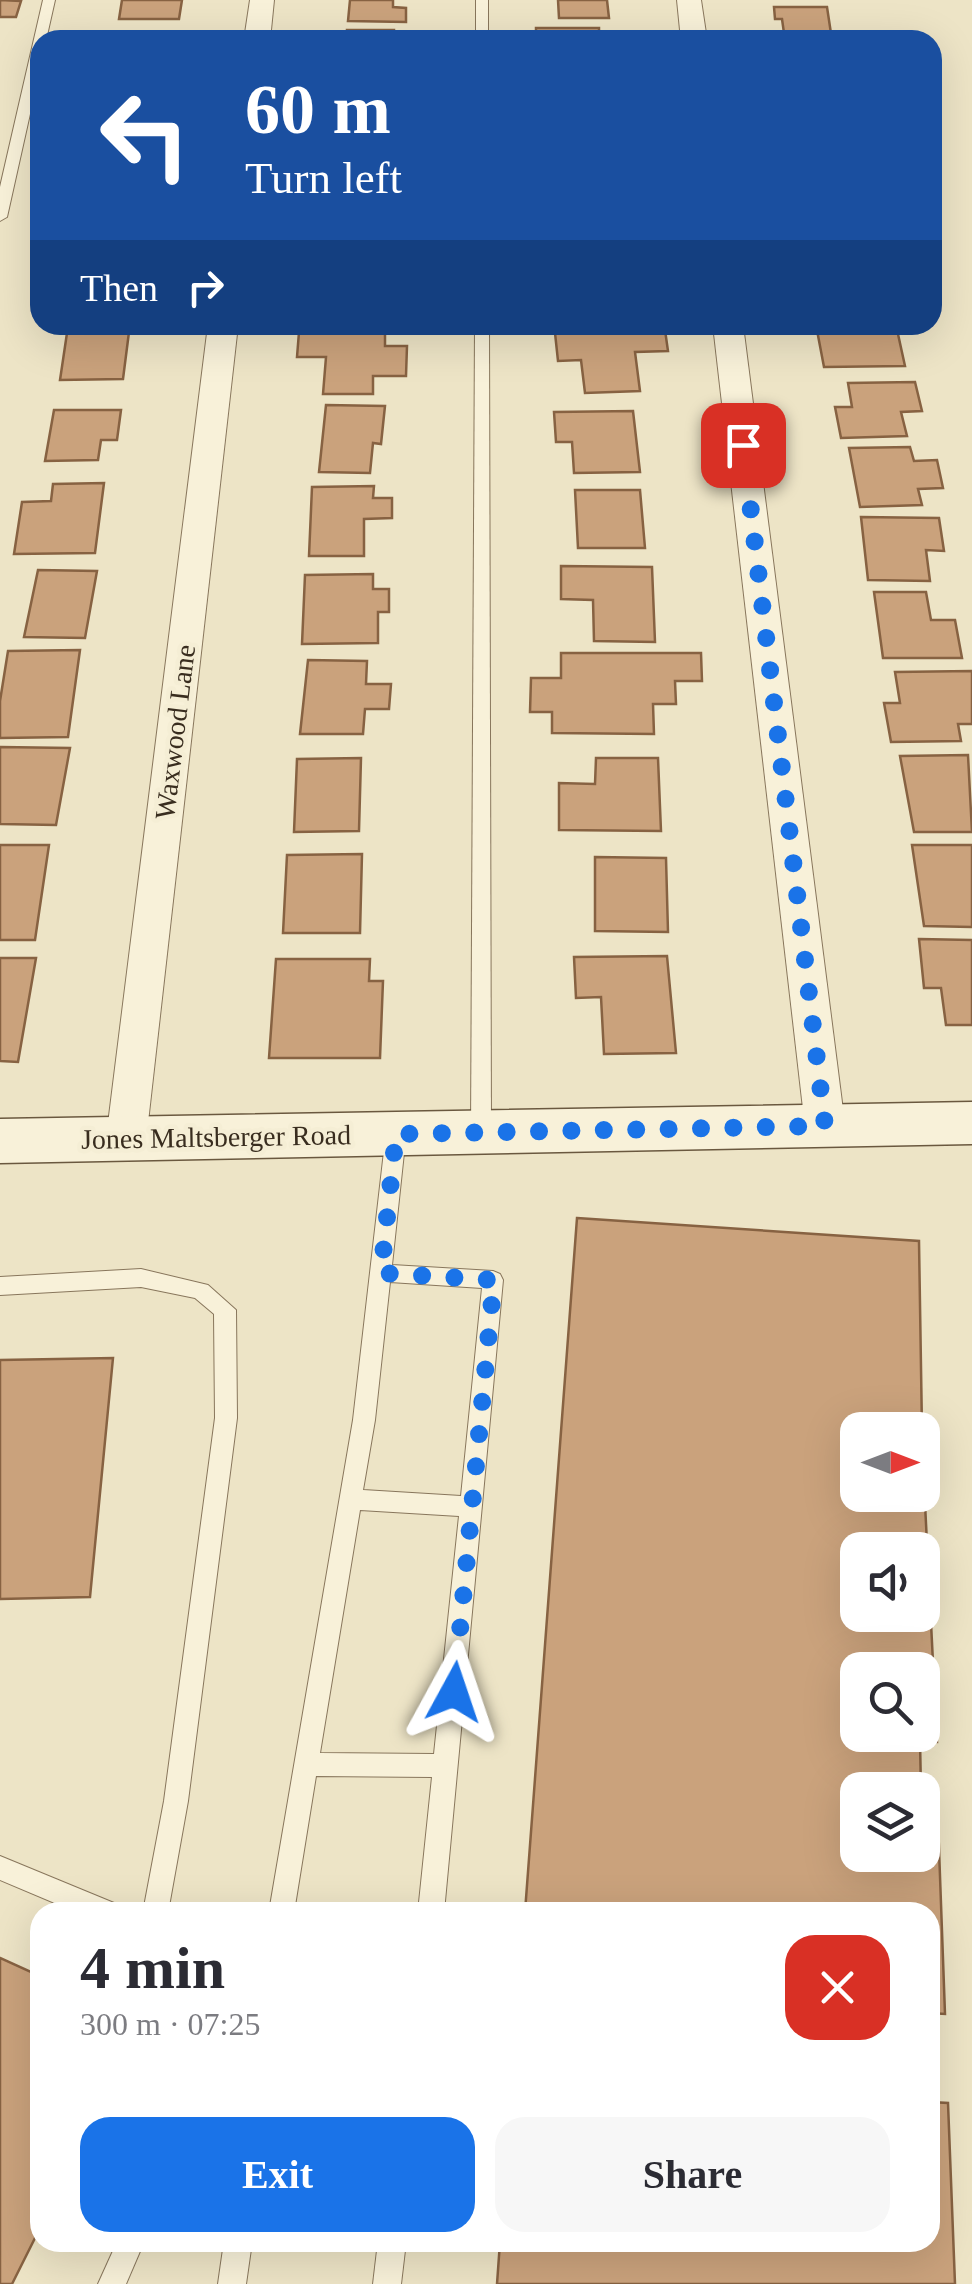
<!DOCTYPE html>
<meta charset="utf-8">
<style>
:root{--surface:#fff;--page:#f7f7f7;--text:#2b2b33;--muted:#7c7c81;--accent:#1a73e8}
body{margin:0;font-family:Georgia,serif;background:var(--page);color:var(--text);height:100vh;display:flex;flex-direction:column;font-size:38px;white-space:nowrap}
*{box-sizing:border-box;margin:0}
p{font-size:32px;color:var(--muted)}
.icon{flex:none;width:55px;height:55px;fill:none;stroke:currentColor;stroke-width:2;stroke-linecap:round;stroke-linejoin:round}
.map{position:relative;flex:1;overflow:hidden}
.sheet{position:absolute;left:30px;top:1902px;width:910px;height:350px;display:flex;flex-direction:column;background:var(--surface);border-radius:30px;box-shadow:0 10px 40px #0002}
.sheet>*{flex:none}
.top-card{position:absolute;left:30px;top:30px;width:912px;height:305px;border-radius:30px;box-shadow:0 10px 40px #0002;background:#1a4fa0;color:#fff;overflow:hidden}
.needle{width:65px;rotate:90deg}
.fabs{position:absolute;left:840px;top:1412px;display:grid;gap:20px}
.fabs a{display:grid;place-items:center;width:100px;height:100px;border-radius:20px;background:var(--surface);box-shadow:0 10px 40px #0002;font-size:50px}
.pin{position:absolute;display:grid;place-items:center;width:85px;height:85px;color:#fff;margin:-42px;border-radius:20px;box-shadow:0 5px 15px #0006}
.me{position:absolute;width:110px;margin:-55px;rotate:5deg;stroke-linejoin:round;filter:drop-shadow(0 0 8px #0008)}
.turn{display:flex;align-items:center;gap:35px;height:210px;padding:0 50px;font-size:45px}
.turn .icon{width:130px;height:130px;stroke-width:2.5}
.turn b{display:block;font-size:70px;line-height:85px}
.then{display:flex;align-items:center;height:95px;padding:0 50px;background:#0003;gap:20px;font-size:38px}
.round{display:grid;place-items:center;flex:none;width:105px;height:105px;border-radius:30px;background:var(--page)}
.head{display:flex;align-items:center;justify-content:space-between;height:170px;padding:0 50px}
h1{font-size:60px;font-weight:800;line-height:75px}
.primary-button{display:flex;gap:20px;margin-top:auto;padding:20px 50px}
.primary-button a{flex:1;height:115px;border-radius:30px;background:var(--accent);color:#fff;font-size:40px;font-weight:800;line-height:115px;text-align:center}
.primary-button a+a{background:var(--page);color:var(--text)}
.map>svg:first-child{display:block}
.building{fill:#caa27c;stroke:#876242;stroke-width:2.5;fill-rule:evenodd}
.lines{fill:none;stroke-linecap:round;stroke-linejoin:round}
.lane-casing{stroke:#88765c;stroke-width:2}
.street-casing{stroke:#88765c;stroke-width:2}
.secondary-casing{stroke:#6a583f;stroke-width:3}
.lane{fill:#f8f1d9;fill-rule:evenodd}
.street{fill:#f8f1d9;fill-rule:evenodd}
.secondary{fill:#f8f1d9;fill-rule:evenodd}
.route{stroke:#1a73e8;stroke-width:18;stroke-dasharray:0 32.4}
.labels{text-anchor:middle;dominant-baseline:central;stroke-width:9;stroke-linejoin:round;paint-order:stroke}
.street-label{font-size:28px;fill:#392d1f;stroke:#f5eed5}
</style>
<div class="map">
<svg width="972" height="2284" viewBox="0 0 972 2284">
<rect width="100%" height="100%" fill="#ede4c6"/>
<!-- building -->
<g class="building">
<path d="M0,0L21,1L16,17H0Z"/>
<path d="M122,0H182L179,19H119Z"/>
<path d="M350,0H393V7L406,8V22L348,21Z"/>
<path d="M558,0H607L609,18H559Z"/>
<path d="M774,7H827L832,40H785L782,19H775Z"/>
<rect x="536" y="28" width="63" height="12"/>
<rect x="347" y="30" width="47" height="10"/>
<path d="M816,325H896L905,366L824,367Z"/>
<path d="M665,330L668,351L635,352L640,391L585,393L581,360L558,361L555,333Z"/>
<path d="M129,332L123,379L60,380L67,333Z"/>
<path d="M299,332H385V346H407L406,376H373V394H323L326,357H297Z"/>
<path d="M915,382L922,411L901,412L907,436L841,438L835,407H852L848,383Z"/>
<path d="M326,405L385,406L381,444L373,443L370,473L319,472Z"/>
<path d="M54,410H121L117,440H101L98,460L45,461Z"/>
<path d="M633,411L640,472L574,473L572,442H556L554,412Z"/>
<path d="M910,447L914,461L937,460L943,488L918,489L922,505L860,507L849,448Z"/>
<path d="M104,483L95,553L14,554L22,502L51,501L53,484Z"/>
<path d="M374,486L373,498H392V518L364,519V556H309L312,487Z"/>
<path d="M575,490H640L645,548H578Z"/>
<path d="M861,517L939,518L944,551L926,550L930,581L868,580Z"/>
<path d="M561,566L652,567L655,642L594,641L593,600L561,599Z"/>
<path d="M38,570L97,571L85,638L24,637Z"/>
<path d="M373,574V589H389V612H378V643L302,644L305,575Z"/>
<path d="M874,592H926L931,620H955L962,658H883Z"/>
<path d="M80,650L68,737L0,738V701L8,651Z"/>
<path d="M561,653H701L702,681H675L676,704H653L654,734L552,733V712H530L531,678H561Z"/>
<path d="M308,660L367,661L366,684H391L389,709H365L363,734H300Z"/>
<path d="M972,671V724H958L961,741L891,742L884,703H900L895,672Z"/>
<path d="M0,747L70,748L56,825L0,824Z"/>
<path d="M968,755L972,832H914L900,756Z"/>
<path d="M361,758L359,831L294,832L297,759Z"/>
<path d="M596,758H658L661,831L559,830V783L595,784Z"/>
<path d="M0,845H49L35,940H0Z"/>
<path d="M912,845H972V927L924,926Z"/>
<path d="M362,854L360,933H283L287,855Z"/>
<path d="M595,857L666,858L668,932L595,931Z"/>
<path d="M919,939L972,940V1025H946L941,988H924Z"/>
<path d="M667,956L676,1053L604,1054L601,997L576,998L574,957Z"/>
<path d="M0,958H36L18,1062L0,1061Z"/>
<path d="M276,959H370L369,981H383L380,1058H269Z"/>
<path d="M577,1218L919,1241L922,1430H858V1495H922V1444L937,1742L920,1741L921,1790H858V1855H922V1820L938,1821L945,2014L930,2013V1912H525ZM858,1550H922V1615H858ZM858,1670H922V1735H858Z"/>
<path d="M113,1358L90,1597L0,1599V1360Z"/>
<path d="M0,1958L40,1976V2228L12,2284H0Z"/>
<path d="M930,2076L931,2102L948,2103L955,2284H497L500,2242H930Z"/>
</g>
<g class="lines">
<!-- lane casing -->
<g class="lane-casing">
<g id="lane">
<path d="M43,0H55L46,40H40V69L7,217L0,221V187Z"/>
<rect x="476" y="0" width="12" height="40"/>
<path d="M475,325H489L491,1132L488,1138H474L471,1132Z"/>
<path d="M396,1126L403,1128L406,1134L392,1265L493,1271L500,1274L503,1280L444,1912H418L432,1777L316,1776L294,1912H269L353,1420L386,1134L389,1128ZM390,1282L482,1288L461,1496L363,1490L375,1420ZM360,1510L459,1516L434,1754L320,1753Z"/>
<path d="M141,1269L208,1285L236,1310L237,1418L188,1801L168,1912H143L164,1801L215,1418L214,1314L195,1298L141,1287L0,1295V1277Z"/>
<path d="M0,1856L114,1903L117,1912H76L0,1880Z"/>
<path d="M117,2242H144L126,2284H98Z"/>
<path d="M224,2242H252L246,2284H218Z"/>
<path d="M378,2242H406L401,2284H373Z"/>
</g>
</g>
<!-- street casing -->
<g class="street-casing">
<g id="street">
<path d="M250,0H274L270,40H244Z"/>
<path d="M677,0H701L707,40H681Z"/>
<path d="M208,325H238L146,1140L140,1151L126,1156L112,1151L106,1140Z"/>
<path d="M713,325H743L845,1126L839,1137L825,1142L811,1137L805,1126Z"/>
</g>
</g>
<!-- secondary casing -->
<g class="secondary-casing">
<path id="secondary" d="M972,1102V1144L0,1163V1119Z"/>
</g>
<!-- lane -->
<use href="#lane" class="lane"/>
<!-- street -->
<use href="#street" class="street"/>
<!-- secondary -->
<use href="#secondary" class="secondary"/>
</g>
<g class="lines">
<!-- route -->
<path class="route" d="M454,1692L494,1280L381,1273L396,1134L825,1126L743,445"/>
</g>
<g class="labels">
<!-- street labels -->
<g class="street-label">
<text transform="translate(175 732) rotate(-83)">Waxwood Lane</text>
<text transform="translate(216 1137) rotate(-1)">Jones Maltsberger Road</text>
</g>
</g>
</svg>
<div class="fabs">
<a><svg class="needle" viewBox="-14 -14 28 28"><path d="M0-13l5 13h-10z" fill="#e53935"/><path d="M0 13l5-13h-10z" fill="#7c7c81"/></svg></a>
<a><svg class="icon" aria-label="sound" viewBox="0 0 24 24"><path d="M4 9h4l5-4v14l-5-4H4zM17 9q2 3 0 6"/></svg></a>
<a><svg class="icon" aria-label="search" viewBox="0 0 24 24"><circle cx="10" cy="10" r="6"/><path d="M15 15l6 6"/></svg></a>
<a><svg class="icon" aria-label="layers" viewBox="0 0 24 24"><path d="M12 4l9 5-9 5-9-5zM3 14l9 5 9-5"/></svg></a>
</div>
<div class="pin" style="left:743px;top:445px;background:#d93025"><svg class="icon" aria-label="arrive" viewBox="0 0 24 24"><path d="M6 21V4h12l-3 4 3 4H6"/></svg></div>
<svg class="me" style="left:454px;top:1692px" viewBox="-20 -20 40 40"><path d="M0-17L14 15 0 8-14 15z" fill="#1a73e8" stroke="#fff" stroke-width="4"/></svg>
<div class="top-card">
<div class="turn"><svg class="icon" aria-label="left" viewBox="0 0 24 24"><path d="M17 20v-9H6M10 6l-5 5 5 5"/></svg><div><b>60 m</b>Turn left</div></div>
<div class="then">Then<svg class="icon" aria-label="right" viewBox="0 0 24 24"><path d="M7 20v-9h11M14 6l5 5-5 5"/></svg></div>
</div>
<section class="sheet">
<div class="head"><div><h1>4 min</h1><p>300 m · 07:25</p></div><a class="round" style="background:#d93025;color:#fff"><svg class="icon" aria-label="close" viewBox="0 0 24 24"><path d="M6 6l12 12M18 6L6 18"/></svg></a></div>
<div class="primary-button"><a>Exit</a><a>Share</a></div>
</section>
</div>
